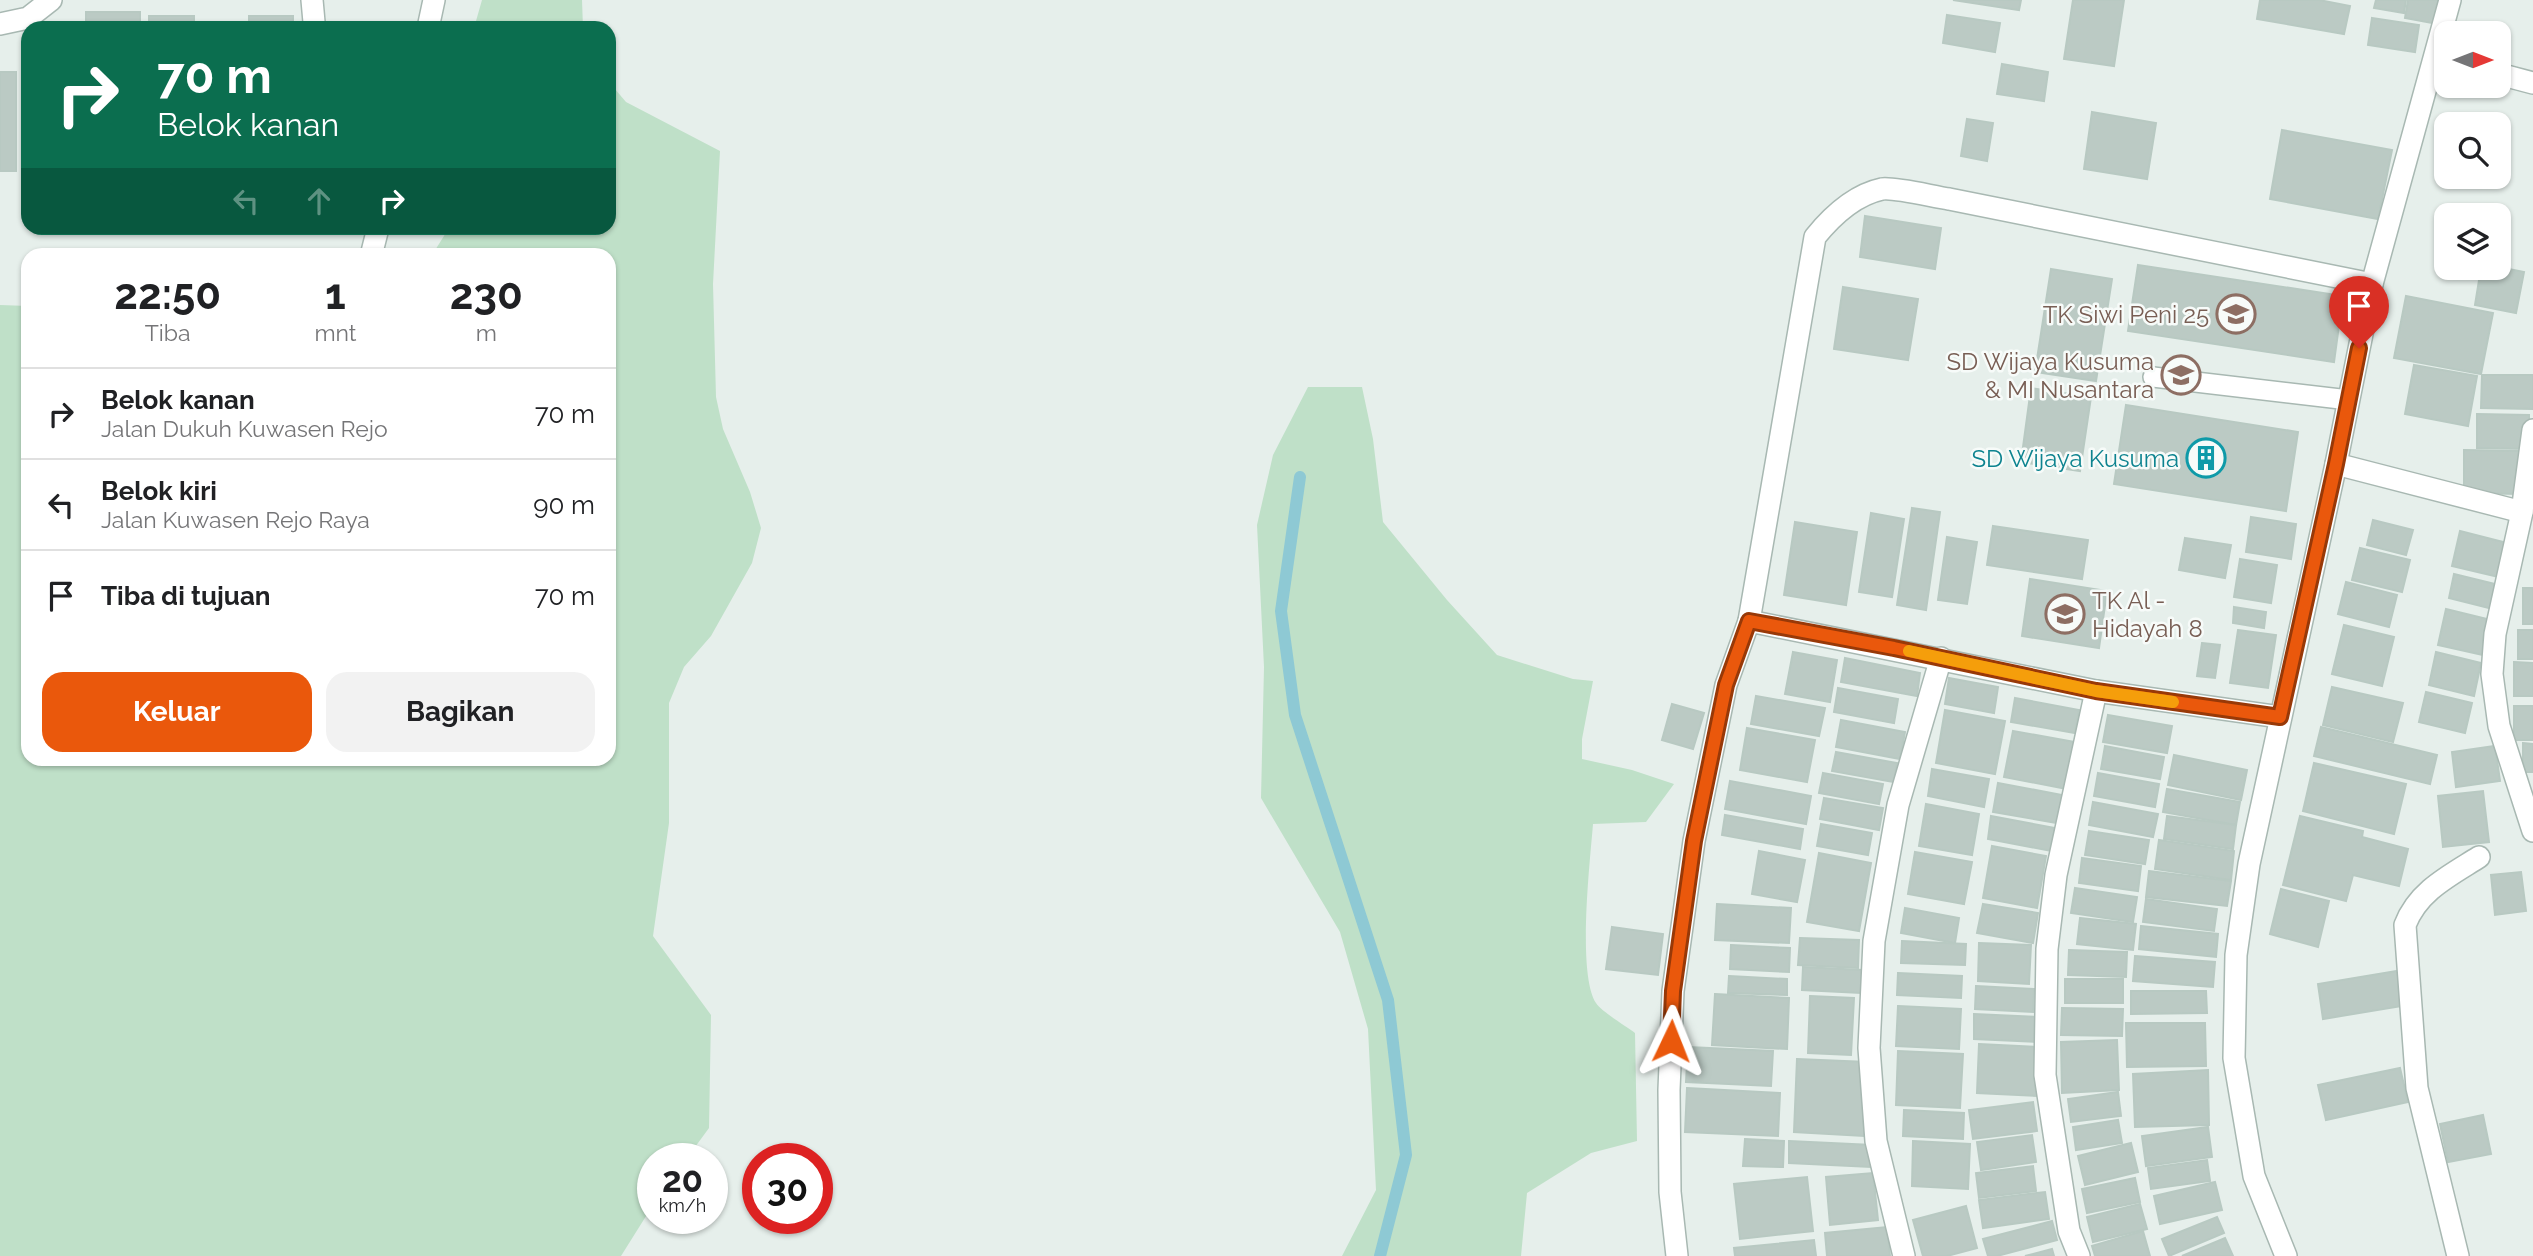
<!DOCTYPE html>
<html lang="id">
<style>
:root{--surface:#fff;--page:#f2f2f2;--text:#202124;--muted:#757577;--line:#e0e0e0;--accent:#ea580c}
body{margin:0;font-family:Raleway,sans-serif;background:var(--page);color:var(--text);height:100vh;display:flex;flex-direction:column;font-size:26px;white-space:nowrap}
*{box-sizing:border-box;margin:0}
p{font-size:23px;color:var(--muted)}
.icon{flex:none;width:38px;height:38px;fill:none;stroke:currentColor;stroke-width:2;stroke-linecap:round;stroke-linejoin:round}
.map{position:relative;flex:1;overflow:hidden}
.details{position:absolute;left:21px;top:248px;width:595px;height:518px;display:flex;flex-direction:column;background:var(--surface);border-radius:21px;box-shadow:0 2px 5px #0004}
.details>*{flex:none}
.hud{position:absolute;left:21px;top:21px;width:595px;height:214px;border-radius:21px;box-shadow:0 2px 5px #0004;background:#0b6e4f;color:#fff;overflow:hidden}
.needle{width:46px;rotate:90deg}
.controls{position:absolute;left:2434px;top:21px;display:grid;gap:14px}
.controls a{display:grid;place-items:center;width:77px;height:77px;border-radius:14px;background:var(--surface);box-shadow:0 2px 5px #0004;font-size:35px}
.speed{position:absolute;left:637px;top:1143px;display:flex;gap:14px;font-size:35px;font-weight:700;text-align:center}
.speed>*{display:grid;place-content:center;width:91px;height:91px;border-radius:50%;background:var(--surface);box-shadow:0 2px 5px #0004;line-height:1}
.speed small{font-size:18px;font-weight:400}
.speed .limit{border:10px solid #d22;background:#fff;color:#111}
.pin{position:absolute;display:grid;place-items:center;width:60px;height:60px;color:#fff;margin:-72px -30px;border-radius:50% 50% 50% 0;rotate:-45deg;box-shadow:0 0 7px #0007}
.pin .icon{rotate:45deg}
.me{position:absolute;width:77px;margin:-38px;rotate:2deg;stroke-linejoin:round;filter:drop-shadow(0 0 5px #0008)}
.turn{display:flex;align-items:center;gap:24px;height:147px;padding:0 21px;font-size:32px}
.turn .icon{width:91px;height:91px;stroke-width:2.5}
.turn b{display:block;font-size:49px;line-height:60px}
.lanes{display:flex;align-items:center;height:66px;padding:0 21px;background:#0003;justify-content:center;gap:35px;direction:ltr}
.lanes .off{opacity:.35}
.eta{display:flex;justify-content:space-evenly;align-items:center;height:119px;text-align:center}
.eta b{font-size:42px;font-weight:700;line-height:49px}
.action{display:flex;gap:14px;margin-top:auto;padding:14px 21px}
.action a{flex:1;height:80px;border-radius:21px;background:var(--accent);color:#fff;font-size:28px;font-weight:700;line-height:80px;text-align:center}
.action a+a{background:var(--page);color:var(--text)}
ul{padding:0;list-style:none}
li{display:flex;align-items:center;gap:21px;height:91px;padding:0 21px;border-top:2px solid var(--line)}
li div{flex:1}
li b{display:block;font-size:26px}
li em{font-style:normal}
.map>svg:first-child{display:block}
.green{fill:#bfe0c8}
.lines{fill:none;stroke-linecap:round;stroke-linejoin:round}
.stream{stroke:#8ec9d4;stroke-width:12}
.building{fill:#bbcac4;stroke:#b8c9c2;stroke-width:2}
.service-casing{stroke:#a8b8b2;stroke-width:22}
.minor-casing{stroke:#a8b8b2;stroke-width:24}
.service{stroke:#fff;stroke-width:19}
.minor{stroke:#fff;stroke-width:21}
.route-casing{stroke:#983908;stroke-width:18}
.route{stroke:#ea580c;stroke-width:12}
.slow{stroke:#f59e0b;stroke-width:12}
.labels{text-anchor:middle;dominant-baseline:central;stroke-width:5;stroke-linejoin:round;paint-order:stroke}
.education-label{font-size:24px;fill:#785e54;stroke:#f7fbf9;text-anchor:end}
.culture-label{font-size:24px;fill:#0d838f;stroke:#f7fbf9;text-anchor:end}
</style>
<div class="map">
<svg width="2533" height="1256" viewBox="0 0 2533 1256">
<rect width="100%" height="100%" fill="#e6efeb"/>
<!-- green -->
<g class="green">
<path d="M482,0H582L583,28H474Z"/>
<path d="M609,82L626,102L720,151L713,284L716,397L723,429L750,492L761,528L752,563L711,636L684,667L669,703V823L653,936L711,1015L709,1128L687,1158H653V1205L621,1256H0V305L28,306V760H609V256L432,255L449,228H609Z"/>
<path d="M1308,387H1362L1373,439L1383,522L1447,600L1497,655L1573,679L1593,681L1582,739V759L1632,770L1674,784L1646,822L1593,824C1590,862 1577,973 1596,1003C1602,1012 1626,1026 1635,1033L1637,1141L1591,1153L1527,1193L1521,1256H1342L1376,1190L1368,1029L1340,932L1261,798L1264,667L1257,525L1273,455Z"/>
</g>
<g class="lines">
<!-- stream -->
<path class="stream" d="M1300,477L1281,611L1295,715L1388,1000L1406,1155L1380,1256"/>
</g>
<!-- building -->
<g class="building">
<path d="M1953,0H2021L2019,10Z"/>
<path d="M2073,0H2124L2114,66L2064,59Z"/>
<path d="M2260,0H2319L2350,6L2344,34L2257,19Z"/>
<path d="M2376,0H2406L2404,13L2374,8Z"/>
<path d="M2408,0H2441L2438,24L2405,18Z"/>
<rect x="86" y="12" width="54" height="16"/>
<path d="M1947,15L2000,23L1995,52L1943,43Z"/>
<rect x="149" y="16" width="45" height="12"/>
<rect x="249" y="16" width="44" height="12"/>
<path d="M2372,18L2419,25L2415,52L2368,45Z"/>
<path d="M2002,64L2048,72L2044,101L1997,94Z"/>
<rect x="0" y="72" width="16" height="99"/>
<path d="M2092,112L2156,123L2147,179L2084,169Z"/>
<path d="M1967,119L1993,123L1987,161L1961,156Z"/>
<path d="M2282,130L2392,150L2378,219L2270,199Z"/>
<path d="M1865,216L1941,228L1935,269L1860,257Z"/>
<path d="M2138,265L2343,296L2334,362L2128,331Z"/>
<path d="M2499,267L2524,272L2516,313L2475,305L2481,268Z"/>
<path d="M2051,269L2112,279L2096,381L2035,372Z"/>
<path d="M1843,287L1918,299L1908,360L1834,349Z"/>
<path d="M2406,296L2493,313L2481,374L2394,358Z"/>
<path d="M2414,365L2477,376L2468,426L2405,414Z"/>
<path d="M2482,375H2533V409L2481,408Z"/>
<path d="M2031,388L2091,397L2080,471L2021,462Z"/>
<path d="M2126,405L2298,432L2286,511L2114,484Z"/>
<path d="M2477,414L2529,415V449L2477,448Z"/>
<path d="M2464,450L2521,451L2520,494L2464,493Z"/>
<path d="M1912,508L1940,512L1926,610L1897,605Z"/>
<path d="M1871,513L1904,519L1892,597L1859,592Z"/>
<path d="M2251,517L2296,524L2291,559L2246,552Z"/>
<path d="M2373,520L2413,530L2406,555L2367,545Z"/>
<path d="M1795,522L1857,532L1846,605L1784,595Z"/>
<path d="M1993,526L2088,540L2082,579L1987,565Z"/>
<path d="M2460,531L2511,544L2503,578L2452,566Z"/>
<path d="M1947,537L1977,542L1967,604L1938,600Z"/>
<path d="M2185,538L2231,545L2225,578L2179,570Z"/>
<path d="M2360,548L2410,560L2402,592L2352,580Z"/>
<path d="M2240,559L2277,565L2271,603L2234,597Z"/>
<path d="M2454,574L2499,585L2493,609L2449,598Z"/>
<path d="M2030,579L2107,591L2099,648L2022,636Z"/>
<path d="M2346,582L2397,595L2389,627L2338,614Z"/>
<rect x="2523" y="588" width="10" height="36"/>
<path d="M2234,607L2266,612L2264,628L2233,623Z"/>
<path d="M2446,609L2491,620L2483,655L2438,645Z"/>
<path d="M2344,625L2394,637L2382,686L2332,674Z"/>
<path d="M2238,630L2276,635L2268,688L2230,683Z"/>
<rect x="2518" y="630" width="15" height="29"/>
<path d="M2202,643L2220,645L2215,678L2197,676Z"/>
<path d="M1793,652L1837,660L1830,702L1785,694Z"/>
<path d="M2436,652L2481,663L2474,696L2429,685Z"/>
<path d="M1845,658L1920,673L1917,696L1841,682Z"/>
<path d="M2514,662L2533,663V696H2514Z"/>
<path d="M1949,678L1998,687L1994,713L1945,704Z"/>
<path d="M2332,687L2403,703L2393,742L2323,725Z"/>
<path d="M1838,688L1898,699L1894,723L1834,712Z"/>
<path d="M2426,692L2472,703L2465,733L2419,722Z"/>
<path d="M1756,696L1825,708L1819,736L1751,724Z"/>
<path d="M2015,698L2079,710L2075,733L2011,722Z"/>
<path d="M1672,704L1704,713L1693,749L1662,740Z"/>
<rect x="2514" y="706" width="19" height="34"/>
<path d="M1945,710L2005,721L1995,774L1936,763Z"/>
<path d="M2108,715L2172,726L2167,753L2103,742Z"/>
<path d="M1841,720L1905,732L1900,759L1836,747Z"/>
<path d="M2321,727L2437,755L2430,784L2314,756Z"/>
<path d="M1747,728L1815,740L1807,782L1740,770Z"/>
<path d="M2013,731L2075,742L2067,789L2004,777Z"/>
<path d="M2523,743L2533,744V772H2523Z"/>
<path d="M2105,746L2164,757L2160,779L2101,769Z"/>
<path d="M2495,746L2500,781L2456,787L2452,752Z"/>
<path d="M1836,752L1897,763L1894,782L1832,771Z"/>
<path d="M2174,755L2247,770L2241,800L2168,785Z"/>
<path d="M2314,763L2406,784L2394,834L2303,811Z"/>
<path d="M1932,769L1989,779L1984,807L1928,796Z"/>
<path d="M1823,773L1883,784L1879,804L1819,793Z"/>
<path d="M2098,773L2159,784L2155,807L2094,796Z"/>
<path d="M1730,781L1811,796L1806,824L1725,809Z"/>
<path d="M1998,783L2062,795L2057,823L1993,812Z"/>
<path d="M2167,789L2240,802L2236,825L2163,812Z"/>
<path d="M2483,791L2489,842L2443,847L2438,796Z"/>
<path d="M1824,798L1883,808L1879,830L1820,819Z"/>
<path d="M2093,802L2158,814L2153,837L2089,825Z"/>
<path d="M1926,804L1979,814L1972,855L1919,846Z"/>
<path d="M1725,815L1803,829L1800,849L1722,835Z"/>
<path d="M1991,816L2055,828L2052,851L1988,839Z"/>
<path d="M2167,816L2236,825L2233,849L2164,839Z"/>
<path d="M2300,816L2363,831L2362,837L2408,849L2399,886L2353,875L2346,901L2283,885Z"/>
<path d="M1821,824L1872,833L1868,855L1817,846Z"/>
<path d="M2089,831L2149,840L2145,864L2085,855Z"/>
<path d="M2159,840L2234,851L2231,880L2155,869Z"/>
<path d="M1992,846L2046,856L2037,908L1983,898Z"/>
<path d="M1759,851L1805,860L1797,902L1752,894Z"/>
<path d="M1915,852L1972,862L1964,904L1908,894Z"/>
<path d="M1819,853L1871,863L1859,931L1807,922Z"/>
<path d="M2082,858L2141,866L2138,891L2079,883Z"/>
<path d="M2149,871L2231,881L2227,906L2146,897Z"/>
<path d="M2521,872L2526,911L2495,915L2491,875Z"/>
<path d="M2075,888L2137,897L2133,922L2071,913Z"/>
<path d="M2281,889L2329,901L2318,947L2270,934Z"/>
<path d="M2146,899L2217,909L2214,931L2143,922Z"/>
<path d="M1717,904L1791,908L1789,943L1715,940Z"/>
<path d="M1983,904L2038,913L2033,943L1977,933Z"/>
<path d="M1905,908L1959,918L1955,943L1901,933Z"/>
<path d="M2080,918L2136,924L2133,950L2077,944Z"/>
<path d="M2141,926L2218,934L2216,957L2139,949Z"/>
<path d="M1612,927L1663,934L1658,975L1606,969Z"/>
<path d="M1800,938L1859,940L1858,968L1798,965Z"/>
<path d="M1902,941L1966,944L1965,965L1901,963Z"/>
<path d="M1979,943L2031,945L2029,984L1978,981Z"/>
<path d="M1731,945L1790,948L1789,972L1730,969Z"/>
<path d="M2069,950L2127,952L2126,977L2068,975Z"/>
<path d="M2135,956L2215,962L2213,987L2133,981Z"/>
<path d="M1803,967L1862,970L1861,993L1802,990Z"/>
<path d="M2397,971L2402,1006L2323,1019L2318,984Z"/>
<path d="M1898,973L1962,976L1961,998L1897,995Z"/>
<path d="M1729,976L1787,979V995L1728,993Z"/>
<rect x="2065" y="979" width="58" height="24"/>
<path d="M1976,986L2034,989L2033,1012L1975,1009Z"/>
<path d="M2131,991H2206L2207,1013L2131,1014Z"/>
<path d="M1715,994L1789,998L1787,1049L1712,1045Z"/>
<path d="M1810,996L1854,998L1851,1055L1808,1053Z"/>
<path d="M1898,1006L1961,1009L1959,1049L1896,1046Z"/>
<path d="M2062,1008L2123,1009L2122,1036L2061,1035Z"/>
<path d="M1974,1014L2040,1017L2039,1042L1974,1039Z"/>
<path d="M2126,1023H2205L2206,1066L2127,1067Z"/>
<path d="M2117,1040L2119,1090L2062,1093L2061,1042Z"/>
<path d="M1979,1044L2039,1047L2037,1096L1977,1093Z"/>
<path d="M1688,1047L1773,1051L1771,1086L1686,1082Z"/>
<path d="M1898,1051L1963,1054L1960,1108L1896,1105Z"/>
<path d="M1797,1059L1867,1062L1864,1136L1794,1132Z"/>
<path d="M2400,1068L2408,1102L2326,1120L2318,1085Z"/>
<path d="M2208,1070L2209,1125L2135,1127L2133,1074Z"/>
<path d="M1687,1088L1780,1093L1778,1136L1685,1132Z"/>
<path d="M2118,1092L2121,1116L2071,1122L2068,1099Z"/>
<path d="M2033,1102L2037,1131L1973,1139L1969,1110Z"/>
<path d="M1904,1110L1964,1113L1963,1139L1903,1136Z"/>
<path d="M2483,1115L2491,1154L2448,1162L2440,1124Z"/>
<path d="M2118,1120L2122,1143L2076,1150L2073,1127Z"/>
<path d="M2208,1127L2212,1157L2146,1166L2142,1136Z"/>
<path d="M2032,1135L2036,1162L1981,1170L1977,1142Z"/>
<path d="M1745,1139L1784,1141L1783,1167L1743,1166Z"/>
<path d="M1789,1141L1872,1145L1871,1167L1789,1163Z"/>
<path d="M1913,1141L1970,1144L1968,1189L1912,1186Z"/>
<path d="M2131,1143L2138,1172L2085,1185L2078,1156Z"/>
<path d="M2207,1160L2210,1181L2151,1189L2148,1168Z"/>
<path d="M2033,1166L2036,1191L1979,1198L1976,1173Z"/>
<path d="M1873,1173L1878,1220L1830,1225L1826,1177Z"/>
<path d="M1807,1177L1813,1231L1740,1239L1734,1184Z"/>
<path d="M2135,1178L2140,1202L2087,1213L2082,1189Z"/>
<path d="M2215,1182L2222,1210L2160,1224L2154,1196Z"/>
<path d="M2045,1192L2049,1219L1983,1228L1979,1200Z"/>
<path d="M2140,1204L2147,1229L2093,1242L2087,1217Z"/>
<path d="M1966,1206L1977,1248L1947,1256H1923L1913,1220Z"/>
<path d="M2217,1217L2224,1233L2169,1256L2162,1239Z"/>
<path d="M2052,1221L2057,1240L1997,1256H1988L1983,1239Z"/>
<path d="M1887,1227L1890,1256H1827L1825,1233Z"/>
<path d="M2143,1231L2150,1256H2095L2092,1246Z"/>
<path d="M2225,1238L2233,1256H2182Z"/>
<path d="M1814,1240L1816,1256H1735L1734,1248Z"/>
<path d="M2052,1249L2054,1256H2025Z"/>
</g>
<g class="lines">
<!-- service casing -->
<g class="service-casing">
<path id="service" d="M2153,377L2349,400"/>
</g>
<!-- minor casing -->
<g class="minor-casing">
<g id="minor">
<path d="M312,0L314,22"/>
<path d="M0,24L28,18L51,0"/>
<path d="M428,28L434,0"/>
<path d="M2499,74L2533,83"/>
<path d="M371,256L378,228"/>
<path d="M2533,430L2522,512L2495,634L2492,674L2499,726L2533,831"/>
<path d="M2336,464L2522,512"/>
<path d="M1749,621L1815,237C1832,216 1854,195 1882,189C1895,187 1934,197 1949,199L2372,284"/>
<path d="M1677,1256L1670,1192L1669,1090L1673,991L1694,841L1726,685L1749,621L2096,691L2280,717"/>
<path d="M1904,1256L1876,1141L1869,1048L1874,941L1898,805L1941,658"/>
<path d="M2079,1256L2069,1231L2045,1075L2047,949L2056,875L2096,691"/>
<path d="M2286,1256L2254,1176L2234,1058L2236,955L2249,864L2336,464L2372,284L2450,0"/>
<path d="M2458,1256L2417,1088L2405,925C2418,891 2449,876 2479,857"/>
</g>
</g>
<!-- service -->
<use href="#service" class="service"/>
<!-- minor -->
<use href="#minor" class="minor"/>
</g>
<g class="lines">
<!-- route casing -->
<g class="route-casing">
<path id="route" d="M1671,1041L1673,991L1694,841L1726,685L1749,621L1894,648L2096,691L2280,717L2336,464L2359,348"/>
</g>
<!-- route -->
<use href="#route" class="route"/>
<!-- slow -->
<path class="slow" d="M1909,651L2096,691L2173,702"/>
</g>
<!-- icons -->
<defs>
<g id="school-ring" transform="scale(2.0125)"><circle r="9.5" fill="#f7fbf9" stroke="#8d6e63" stroke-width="1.5"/><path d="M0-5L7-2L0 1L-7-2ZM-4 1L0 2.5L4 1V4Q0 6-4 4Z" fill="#8d6e63"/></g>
<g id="building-ring" transform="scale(2.0125)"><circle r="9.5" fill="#f7fbf9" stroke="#0f9aa8" stroke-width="1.5"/><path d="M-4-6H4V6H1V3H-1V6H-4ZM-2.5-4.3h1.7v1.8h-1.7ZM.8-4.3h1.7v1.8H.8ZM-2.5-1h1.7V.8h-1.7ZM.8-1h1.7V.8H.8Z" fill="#0f9aa8"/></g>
</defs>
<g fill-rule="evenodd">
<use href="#school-ring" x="2236" y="314"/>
<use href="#school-ring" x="2181" y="375"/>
<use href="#building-ring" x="2206" y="458"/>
<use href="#school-ring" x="2065" y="614"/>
</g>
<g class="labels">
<!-- education labels -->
<g class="education-label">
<text x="2209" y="314">TK Siwi Peni 25</text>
<text x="2154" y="361">SD Wijaya Kusuma<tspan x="2154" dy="28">&amp; MI Nusantara</tspan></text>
<text x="2092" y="600" text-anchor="start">TK Al -<tspan x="2092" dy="28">Hidayah 8</tspan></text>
</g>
<!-- culture labels -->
<g class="culture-label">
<text x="2179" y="458">SD Wijaya Kusuma</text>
</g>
</g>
</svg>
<div class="controls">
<a><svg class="needle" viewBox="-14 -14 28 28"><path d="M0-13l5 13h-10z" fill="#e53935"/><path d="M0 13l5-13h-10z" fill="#757577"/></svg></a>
<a><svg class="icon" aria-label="search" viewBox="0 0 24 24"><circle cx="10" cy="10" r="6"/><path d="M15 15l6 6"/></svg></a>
<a><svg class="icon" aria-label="layers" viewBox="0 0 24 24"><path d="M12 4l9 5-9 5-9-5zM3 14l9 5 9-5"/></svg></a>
</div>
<div class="speed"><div>20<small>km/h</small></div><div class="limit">30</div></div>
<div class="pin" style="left:2359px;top:348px;background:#d93025"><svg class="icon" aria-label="arrive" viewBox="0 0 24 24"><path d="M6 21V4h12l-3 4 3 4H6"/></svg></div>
<svg class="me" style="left:1671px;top:1041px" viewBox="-20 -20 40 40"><path d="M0-17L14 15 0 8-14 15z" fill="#ea580c" stroke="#fff" stroke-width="4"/></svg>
<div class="hud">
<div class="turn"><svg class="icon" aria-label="right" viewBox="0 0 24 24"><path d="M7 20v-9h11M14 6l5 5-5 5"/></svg><div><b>70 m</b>Belok kanan</div></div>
<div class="lanes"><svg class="icon off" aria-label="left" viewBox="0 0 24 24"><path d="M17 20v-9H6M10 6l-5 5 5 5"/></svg><svg class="icon off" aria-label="ahead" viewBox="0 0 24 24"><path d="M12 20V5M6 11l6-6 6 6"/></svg><svg class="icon" aria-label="right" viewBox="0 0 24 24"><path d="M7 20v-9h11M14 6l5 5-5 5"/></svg></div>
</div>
<section class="details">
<div class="eta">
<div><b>22:50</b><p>Tiba</p></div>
<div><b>1</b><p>mnt</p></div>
<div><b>230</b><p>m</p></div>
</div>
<ul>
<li><svg class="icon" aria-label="right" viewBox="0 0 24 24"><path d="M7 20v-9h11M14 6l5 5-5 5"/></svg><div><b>Belok kanan</b><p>Jalan Dukuh Kuwasen Rejo</p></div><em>70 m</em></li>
<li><svg class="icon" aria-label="left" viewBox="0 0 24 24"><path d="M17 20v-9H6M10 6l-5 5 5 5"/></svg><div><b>Belok kiri</b><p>Jalan Kuwasen Rejo Raya</p></div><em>90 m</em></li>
<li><svg class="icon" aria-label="arrive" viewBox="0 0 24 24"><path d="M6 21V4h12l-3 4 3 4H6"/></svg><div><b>Tiba di tujuan</b></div><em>70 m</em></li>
</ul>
<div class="action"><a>Keluar</a><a>Bagikan</a></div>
</section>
</div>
